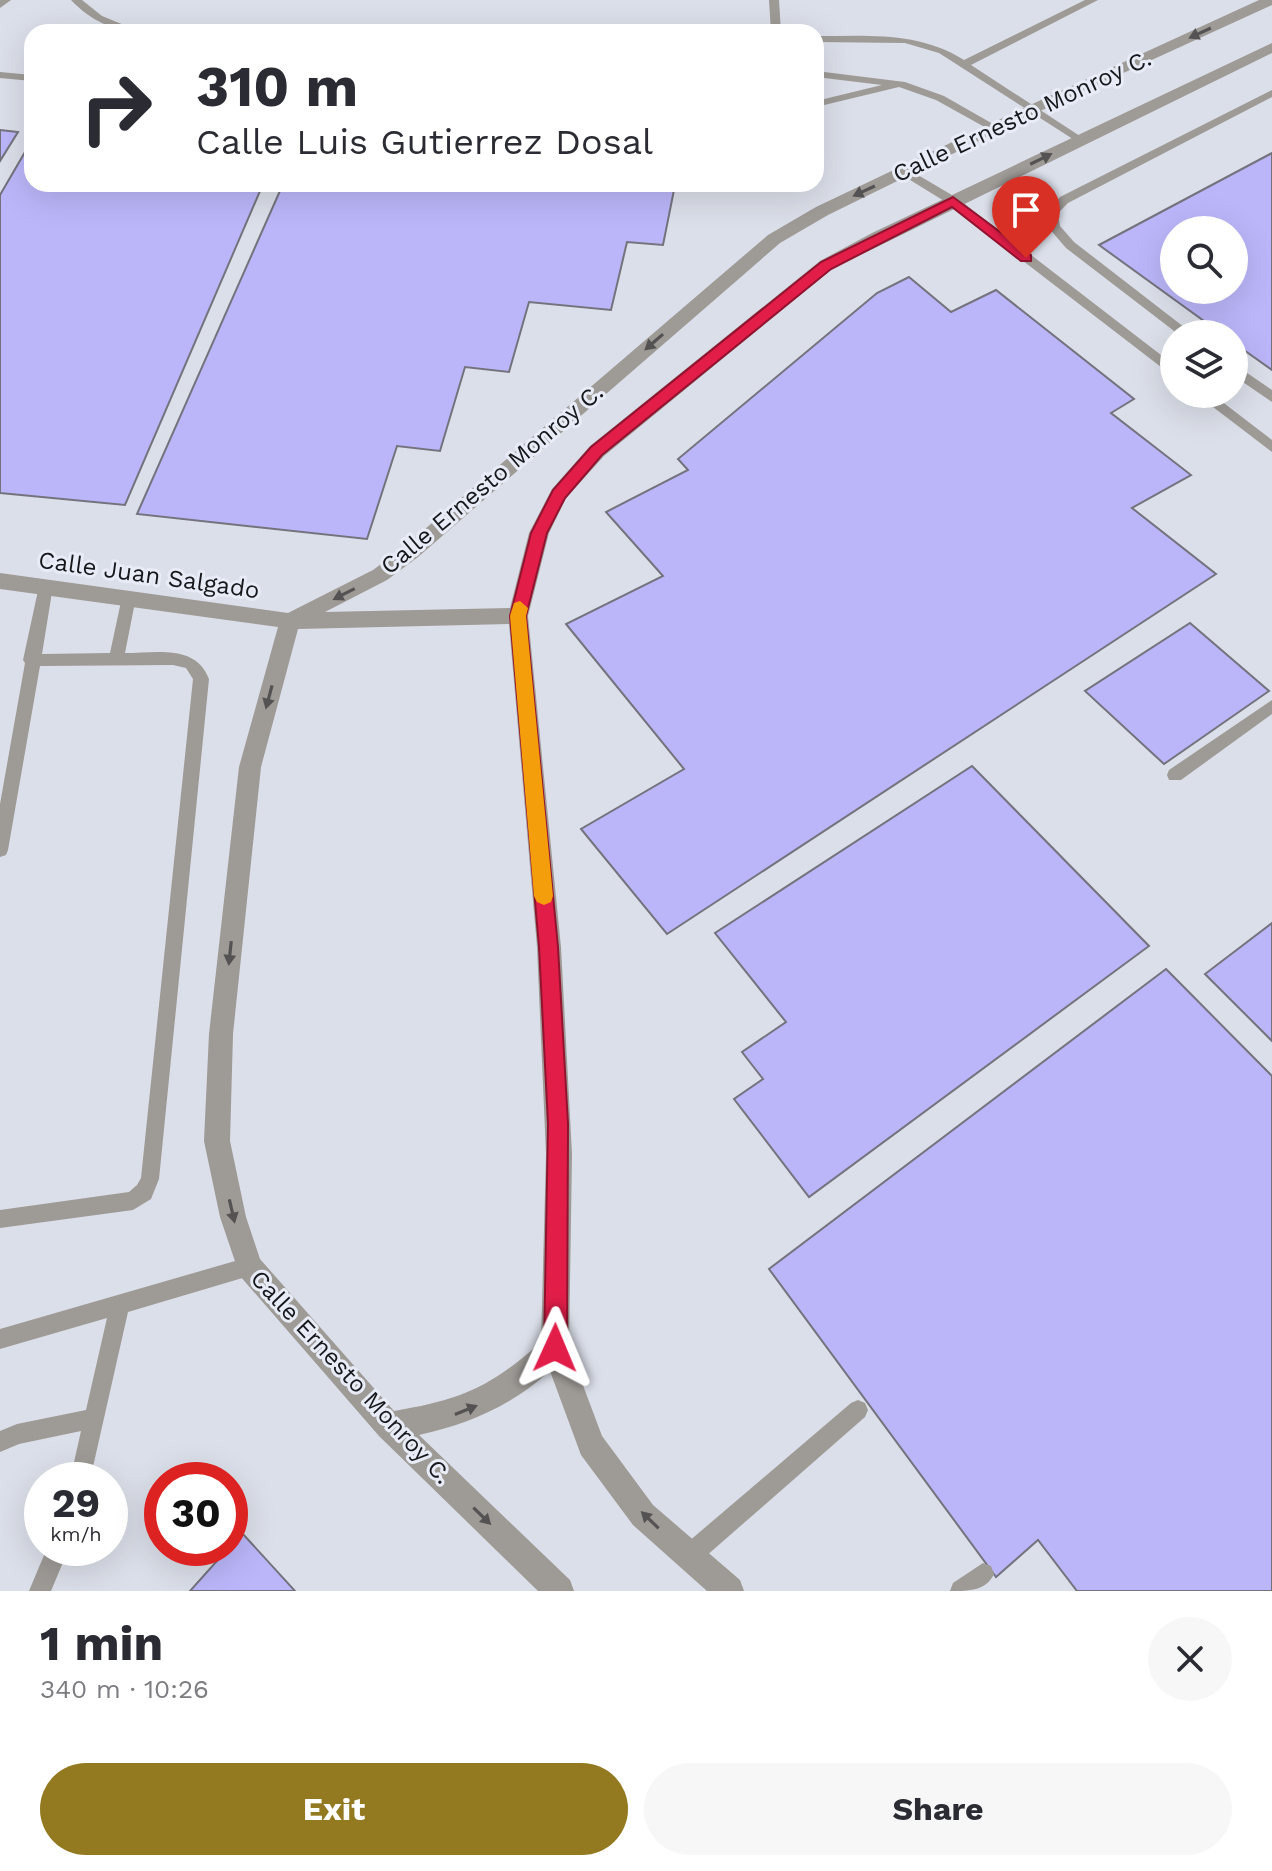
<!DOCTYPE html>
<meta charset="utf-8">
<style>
:root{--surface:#fff;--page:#f7f7f7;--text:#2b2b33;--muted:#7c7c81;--accent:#937920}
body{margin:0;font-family:"Work Sans",sans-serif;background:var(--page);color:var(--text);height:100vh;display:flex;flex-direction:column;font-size:30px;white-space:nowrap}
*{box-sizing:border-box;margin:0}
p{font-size:26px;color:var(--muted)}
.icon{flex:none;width:44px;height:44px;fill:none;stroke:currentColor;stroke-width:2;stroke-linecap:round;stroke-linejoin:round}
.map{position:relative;height:1591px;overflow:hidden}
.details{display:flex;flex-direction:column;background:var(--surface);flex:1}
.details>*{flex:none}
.hud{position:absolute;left:24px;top:24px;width:800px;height:168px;border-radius:24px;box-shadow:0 8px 32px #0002;background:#fff;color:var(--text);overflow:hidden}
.tools{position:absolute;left:1160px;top:216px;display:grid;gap:16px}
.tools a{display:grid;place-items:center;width:88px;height:88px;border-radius:50%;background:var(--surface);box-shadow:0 8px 32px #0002;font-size:40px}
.speed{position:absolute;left:24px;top:1462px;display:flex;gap:16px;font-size:40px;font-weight:700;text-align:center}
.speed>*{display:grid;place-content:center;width:104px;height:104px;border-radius:50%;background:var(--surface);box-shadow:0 8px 32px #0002;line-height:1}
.speed small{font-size:20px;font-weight:400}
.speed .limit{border:12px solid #d22;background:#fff;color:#111}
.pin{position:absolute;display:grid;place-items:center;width:68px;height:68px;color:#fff;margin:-82px -34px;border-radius:50% 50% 50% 0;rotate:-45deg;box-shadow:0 0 8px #0007}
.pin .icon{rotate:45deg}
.me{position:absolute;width:88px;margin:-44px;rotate:1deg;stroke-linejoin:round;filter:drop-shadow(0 0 6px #0008)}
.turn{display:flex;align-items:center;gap:28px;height:168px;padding:0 40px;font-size:36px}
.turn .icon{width:104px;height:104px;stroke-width:2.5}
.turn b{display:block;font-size:56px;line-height:68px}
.round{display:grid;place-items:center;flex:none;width:84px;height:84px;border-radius:42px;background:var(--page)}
.summary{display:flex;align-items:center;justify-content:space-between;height:136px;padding:0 40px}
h1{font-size:48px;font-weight:700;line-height:60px}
.cta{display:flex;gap:16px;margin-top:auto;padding:16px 40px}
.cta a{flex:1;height:92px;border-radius:48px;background:var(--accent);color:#fff;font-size:32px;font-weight:700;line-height:92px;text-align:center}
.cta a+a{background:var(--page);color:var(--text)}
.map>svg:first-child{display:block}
.building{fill:#bbb6f9;stroke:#74737d;stroke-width:2;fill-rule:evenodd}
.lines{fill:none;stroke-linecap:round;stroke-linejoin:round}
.service{fill:#9e9a96;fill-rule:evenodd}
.minor{fill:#9e9a96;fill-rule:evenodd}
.oneway{fill:#545253}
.route{fill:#e11d48;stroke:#92132f;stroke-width:2}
.slow{fill:#f59e0b}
.labels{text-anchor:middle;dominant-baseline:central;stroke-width:6;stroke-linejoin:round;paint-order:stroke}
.street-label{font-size:24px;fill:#17181c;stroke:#e8ecf7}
</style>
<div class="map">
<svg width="1272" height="1591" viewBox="0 0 1272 1591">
<rect width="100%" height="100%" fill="#dbdfe9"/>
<!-- building -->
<g class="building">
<path d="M0,130L18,132L0,161Z"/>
<path d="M32,140V184H263L125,505L0,493V195Z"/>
<path d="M1272,153V370L1234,343V334H1222L1099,245ZM1174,230H1234V290H1174Z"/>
<path d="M283,184H661L675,185L663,245L627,242L611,310L529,302L509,372L465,367L440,451L397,446L367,539L137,514Z"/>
<path d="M909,277L951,312L996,290L1134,399L1111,413L1191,475L1132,508L1216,574L667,934L581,829L684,769L566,624L663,576L606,512L688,470L678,459L877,293Z"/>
<path d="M1190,623L1269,691L1164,764L1085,691Z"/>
<path d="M972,766L1149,946L809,1197L734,1099L763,1079L742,1052L786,1022L715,933Z"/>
<path d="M1272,923V1041L1205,974Z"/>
<path d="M1166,969L1272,1076V1591H1077L1038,1540L996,1577L769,1269Z"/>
<path d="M242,1533L295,1591H190Z"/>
</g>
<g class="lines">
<!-- service -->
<g class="service">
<path d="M0,0H11L0,8Z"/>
<path d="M71,0H82L102,16L141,32C114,32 90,20 71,0Z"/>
<path d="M769,0H779L781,32H771Z"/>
<path d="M1085,0H1098L971,65L1083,138V142L1079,143L939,53L905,43L816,42V36C867,36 919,31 964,60Z"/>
<path d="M816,71L905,82L944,96L1000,128L990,130L936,100L899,87L816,107V101L882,85L816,77Z"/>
<path d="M0,72L32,75V81L0,78Z"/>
<path d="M1272,90V97L1068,203L1058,213L1060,226L1074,242L1193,334H1178L1066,248L1048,227L1046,212L1060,197Z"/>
<path d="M906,168L957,198L1174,365V377L949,204L902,175V169Z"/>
<path d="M1234,364L1272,390V402L1234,376Z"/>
<path d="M1196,394H1212L1272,440V452Z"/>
<path d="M46,580L53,586L42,654L110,653L122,597L129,591L136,597L125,653C156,653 196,644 209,679L159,1179L151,1199L133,1210L0,1228V1210L129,1192L137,1185L141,1178L193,679L186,668L173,665L40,666L8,850L6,855L0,857V804L25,663L23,660L39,586Z"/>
<path d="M1272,700V714L1181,780H1169L1167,775L1169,770Z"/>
<path d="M249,1257L256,1260L259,1267L256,1274L128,1312L90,1480H70L81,1431L19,1444L0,1452V1431L17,1424L86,1410L107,1318L0,1349V1329Z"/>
<path d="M858,1400L865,1403L868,1410L865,1417L697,1564L689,1567L681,1564L678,1556L681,1548L851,1403Z"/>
<path d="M47,1548H69L51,1591H29Z"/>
<path d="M983,1563L991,1566L994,1574C986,1591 969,1591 950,1591L953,1583Z"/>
</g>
<!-- minor -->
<path class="minor" d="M1259,0H1272V5L1038,112L828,215L780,243L418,557L387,580L325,612L510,608L529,533L552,489L590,446L820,261L872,233L1272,43V53L832,269L604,456L566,498L549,533L528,616L561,947L572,1154L569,1348L602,1436L653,1505L740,1580L744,1591H707L633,1525L581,1455L550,1371C511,1406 469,1424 419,1435L570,1580L574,1591H538L379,1436L240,1276L220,1217L204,1141L209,1034L239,767L278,627L0,589V573L288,613L373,570L404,547L768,235L816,207L1028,106ZM509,624L537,947L546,1154L541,1342C491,1387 461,1400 394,1411L260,1259L246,1217L230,1141L233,1034L261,767L298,629Z"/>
</g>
<!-- one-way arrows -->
<defs><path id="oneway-solid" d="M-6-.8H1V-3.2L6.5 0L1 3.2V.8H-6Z" transform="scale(2)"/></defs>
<g class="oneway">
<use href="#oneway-solid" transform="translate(1200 33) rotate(155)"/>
<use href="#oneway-solid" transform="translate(1041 159) rotate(-26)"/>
<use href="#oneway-solid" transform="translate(864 191) rotate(155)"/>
<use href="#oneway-solid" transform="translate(654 342) rotate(139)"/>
<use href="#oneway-solid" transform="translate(344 594) rotate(153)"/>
<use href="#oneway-solid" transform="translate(269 697) rotate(105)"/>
<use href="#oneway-solid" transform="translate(230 953) rotate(96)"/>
<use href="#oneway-solid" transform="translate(232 1211) rotate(77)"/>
<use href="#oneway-solid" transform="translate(466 1410) rotate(-22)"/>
<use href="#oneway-solid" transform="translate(482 1516) rotate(44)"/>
<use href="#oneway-solid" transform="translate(650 1520) rotate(-136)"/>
</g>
<!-- route -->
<path class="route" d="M953,197L1031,255V261H1021L952,207L831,269L602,455L565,498L547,533L526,616L558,947L568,1124L567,1348L563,1356L555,1360L547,1356L544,1348L548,1124L539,947L510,616L531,533L553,490L591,447L821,262Z"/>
<!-- slow -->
<path class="slow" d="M520,601L528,608L526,616L553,896L551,902L544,905L537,902L534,896L510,616L514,603Z"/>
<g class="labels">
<!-- street labels -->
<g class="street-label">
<text transform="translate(1022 116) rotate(-25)">Calle Ernesto Monroy C.</text>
<text transform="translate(492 479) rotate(-40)">Calle Ernesto Monroy C.</text>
<text transform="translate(149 575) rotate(8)">Calle Juan Salgado</text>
<text transform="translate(351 1377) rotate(47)">Calle Ernesto Monroy C.</text>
</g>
</g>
</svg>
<div class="tools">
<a><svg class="icon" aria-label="search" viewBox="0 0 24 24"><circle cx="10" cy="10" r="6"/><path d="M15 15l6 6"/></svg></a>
<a><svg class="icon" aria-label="layers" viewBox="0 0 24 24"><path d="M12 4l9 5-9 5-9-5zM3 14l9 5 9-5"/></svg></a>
</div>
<div class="speed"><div>29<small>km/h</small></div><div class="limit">30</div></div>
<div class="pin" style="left:1026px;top:258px;background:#d93025"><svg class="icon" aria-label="arrive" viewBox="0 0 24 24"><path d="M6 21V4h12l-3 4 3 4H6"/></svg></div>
<svg class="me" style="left:555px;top:1348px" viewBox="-20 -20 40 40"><path d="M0-17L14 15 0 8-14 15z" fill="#e11d48" stroke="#fff" stroke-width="4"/></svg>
<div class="hud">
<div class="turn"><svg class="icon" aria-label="right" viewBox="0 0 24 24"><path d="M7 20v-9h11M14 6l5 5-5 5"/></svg><div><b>310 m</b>Calle Luis Gutierrez Dosal</div></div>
</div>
</div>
<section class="details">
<div class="summary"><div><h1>1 min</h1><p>340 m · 10:26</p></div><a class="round"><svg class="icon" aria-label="close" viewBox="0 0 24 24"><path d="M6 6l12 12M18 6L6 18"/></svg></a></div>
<div class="cta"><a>Exit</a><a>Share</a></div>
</section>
